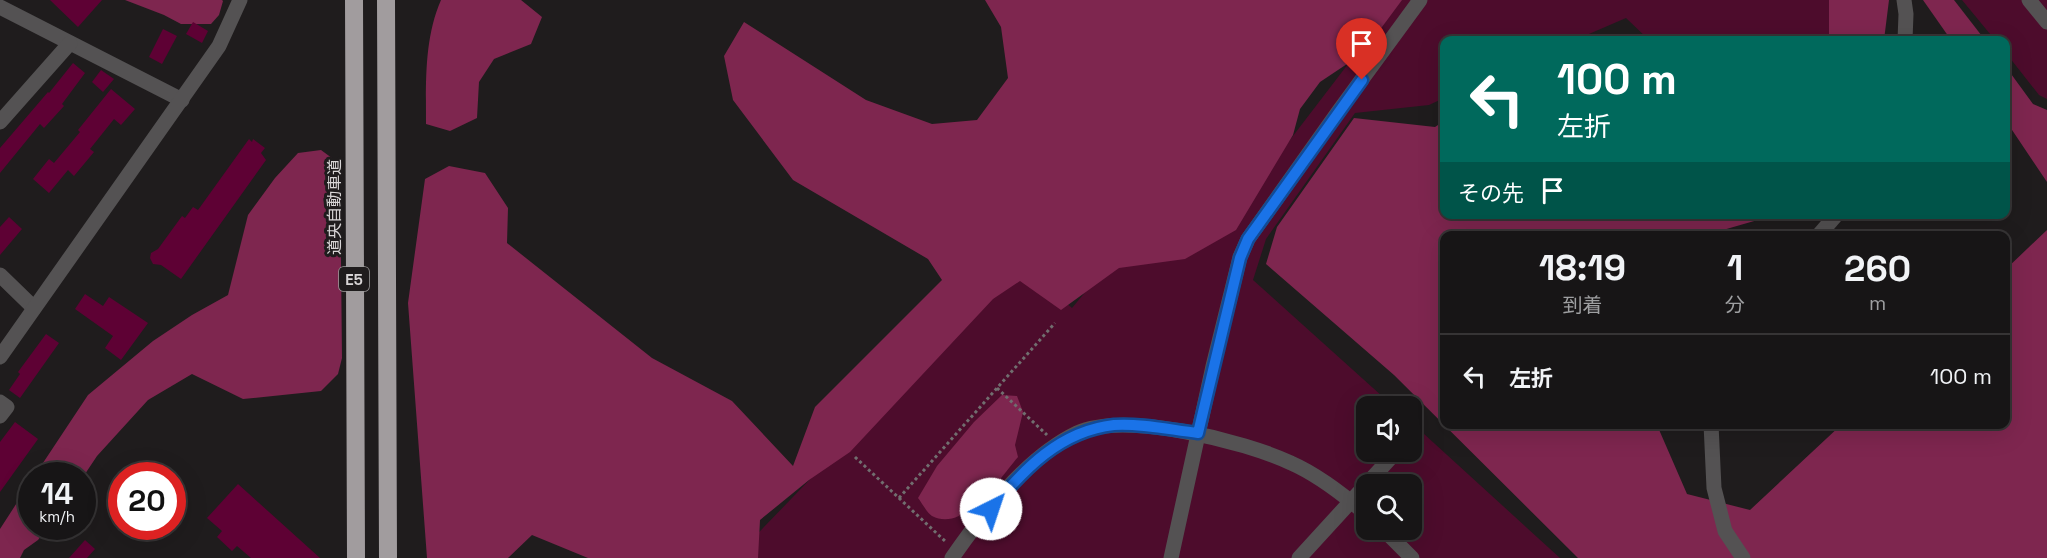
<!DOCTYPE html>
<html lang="ja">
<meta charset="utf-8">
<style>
:root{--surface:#171516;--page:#242223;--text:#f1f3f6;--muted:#9e9fa1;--line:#363435}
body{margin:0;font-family:"Space Grotesk","Noto Sans JP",sans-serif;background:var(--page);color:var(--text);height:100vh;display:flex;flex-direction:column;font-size:22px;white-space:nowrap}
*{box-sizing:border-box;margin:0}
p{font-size:20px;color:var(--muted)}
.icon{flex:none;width:33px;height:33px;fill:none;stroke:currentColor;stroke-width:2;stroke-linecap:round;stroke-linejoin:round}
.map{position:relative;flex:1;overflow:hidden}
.details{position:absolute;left:1440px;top:231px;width:570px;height:198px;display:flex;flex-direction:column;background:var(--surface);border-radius:12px;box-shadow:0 6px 24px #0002,0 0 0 2px var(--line)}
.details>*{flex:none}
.banner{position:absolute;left:1440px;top:36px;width:570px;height:183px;border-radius:12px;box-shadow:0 6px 24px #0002,0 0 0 2px var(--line);background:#00695c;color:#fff;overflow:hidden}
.buttons{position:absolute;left:1356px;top:396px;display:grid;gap:12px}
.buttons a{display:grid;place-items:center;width:66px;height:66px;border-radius:12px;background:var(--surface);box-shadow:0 6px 24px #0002,0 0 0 2px var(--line);font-size:30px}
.speed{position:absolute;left:18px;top:462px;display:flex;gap:12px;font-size:30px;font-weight:700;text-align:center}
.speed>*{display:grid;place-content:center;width:78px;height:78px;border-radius:50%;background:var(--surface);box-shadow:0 6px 24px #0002,0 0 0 2px var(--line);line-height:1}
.speed small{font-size:15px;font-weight:400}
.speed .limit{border:9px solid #d22;background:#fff;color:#111}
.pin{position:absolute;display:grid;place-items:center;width:51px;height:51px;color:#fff;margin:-62px -26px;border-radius:50% 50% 50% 0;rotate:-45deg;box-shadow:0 0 6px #0007}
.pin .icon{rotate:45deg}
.me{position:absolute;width:66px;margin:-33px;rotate:41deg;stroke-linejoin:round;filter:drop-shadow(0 0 4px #0008)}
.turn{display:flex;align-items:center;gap:21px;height:126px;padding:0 18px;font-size:27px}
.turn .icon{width:78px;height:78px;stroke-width:2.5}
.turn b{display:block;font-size:42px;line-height:51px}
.then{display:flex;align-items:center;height:57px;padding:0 18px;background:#0003;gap:12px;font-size:22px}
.eta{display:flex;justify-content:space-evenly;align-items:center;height:102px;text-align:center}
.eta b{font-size:36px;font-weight:600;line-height:42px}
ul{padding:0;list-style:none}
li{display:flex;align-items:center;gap:18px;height:84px;padding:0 18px;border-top:2px solid var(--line)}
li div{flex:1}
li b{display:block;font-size:22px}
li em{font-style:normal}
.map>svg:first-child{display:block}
.green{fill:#4d0c2c;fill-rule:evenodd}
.forest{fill:#7e264f}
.building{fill:#5e0134}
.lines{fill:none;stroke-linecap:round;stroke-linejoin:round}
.path{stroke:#716e6f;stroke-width:3;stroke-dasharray:3 3;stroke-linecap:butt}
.minor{stroke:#545253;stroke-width:15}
.highway{stroke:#a19c9e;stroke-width:18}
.route-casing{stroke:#114b97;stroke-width:15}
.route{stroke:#1a73e8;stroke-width:10}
.labels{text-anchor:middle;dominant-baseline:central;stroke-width:6;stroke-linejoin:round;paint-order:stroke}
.shield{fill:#1f1c1d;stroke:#a09e9e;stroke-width:1.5}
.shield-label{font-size:15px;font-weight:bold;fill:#d8d5d6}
.street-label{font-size:16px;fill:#d8d5d6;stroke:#1f1c1d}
</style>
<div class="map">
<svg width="2047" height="558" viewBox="0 0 2047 558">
<rect width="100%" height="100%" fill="#1f1c1d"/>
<!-- green -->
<g class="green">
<path d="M1397,0H1880L1824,40H1649L1626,18L1575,40H1444V98L1429,105L1355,113L1266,239L1253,280L1393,406H1366V452H1412V423L1560,558H734L1020,262L1072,308L1112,260L1211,243ZM1366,484H1412V530H1366Z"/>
<path d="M1962,0H2047V99L2039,95L2006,53V40H1995Z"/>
</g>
<!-- forest -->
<g class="forest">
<path d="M125,0H222L223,1L219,15L211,24H181L164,15Z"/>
<path d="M441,0H521L542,17L531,44L494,59L479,82L477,118L450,131L426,124C426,83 424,39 441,0Z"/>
<path d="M985,0H1402L1362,54L1320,82L1300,109L1293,135L1236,230L1185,259L1119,268L1061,310L1020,281L993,299L850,452L809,480L760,520L758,558H588L532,535L508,558H427L408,303L425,179L449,166L485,173L508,208L507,243L652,358L732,401L793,466L815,407L942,280L928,259L793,180L733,100L724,56L744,22L866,100L932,124L977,120L1008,78L1001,27Z"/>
<path d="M1829,0H1889L1884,40H1829Z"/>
<path d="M1923,0H1954L1985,40H1951Z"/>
<path d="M2006,67L2033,104L2047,110V182L2006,121Z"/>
<path d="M1354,118L1435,127L1444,121V214L1775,215L1723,230L1721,235L1444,236V424L1657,425L1687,494L1750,510L1841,425L2006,424V269L2047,230V558H1578L1394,375L1266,264L1277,227Z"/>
<path d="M321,150L340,164L342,358L338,374L321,391L273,396L243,399L192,374L148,400L97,456L83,477L35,475L88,395L153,341L192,315L228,295L248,215L275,178L298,153Z"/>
<path d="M1002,395L1017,396L1023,412L1015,445L1018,457C1000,478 965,533 932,516C927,513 922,503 918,498L937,466L974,422Z"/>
<path d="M31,481L32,526L48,527L38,540L24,550L20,558H0V529Z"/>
</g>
<!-- building -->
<g class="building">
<path d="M50,0H102L78,27Z"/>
<path d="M193,22L208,31L202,43L186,34Z"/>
<path d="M163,29L177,36L162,64L149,57Z"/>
<path d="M73,63L85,73L62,104L64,106L44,128L40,124L0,173V148L48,92L49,93Z"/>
<path d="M101,70L114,79L103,92L92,82Z"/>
<path d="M111,89L135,109L121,125L114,119L90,149L94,152L74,176L68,170L49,193L33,179L49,159L54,163L80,132L78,130Z"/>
<path d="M249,139L252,142L253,139L265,148L261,153L266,160L181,279L161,265L153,264L150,258L151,253L158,249L182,216L185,218L193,207L198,210Z"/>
<path d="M9,217L22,229L0,255V227Z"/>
<path d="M85,294L103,306L109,297L148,323L121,360L105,348L113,336L75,309Z"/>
<path d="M46,334L59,343L20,398L9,390L20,374L18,372Z"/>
<path d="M15,422L38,439L0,492V442Z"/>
<path d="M238,484L320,558H251L237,546L232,551L217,537L222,531L207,518Z"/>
<path d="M85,540L95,549L87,558H69Z"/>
</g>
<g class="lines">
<!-- path -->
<g class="path">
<path d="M997,388L1047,435"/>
<path d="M855,457L946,542"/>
<path d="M899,498L1055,323"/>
</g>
<!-- minor -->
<g class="minor">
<path d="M1904,0L1906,14L1905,40"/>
<path d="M2029,0L2047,22"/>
<path d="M0,7L182,100"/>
<path d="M0,122L70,43"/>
<path d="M1818,236L1837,214"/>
<path d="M0,275L34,308"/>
<path d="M0,357L219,46L240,0"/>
<path d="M0,402L7,407L0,416"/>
<path d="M1711,424L1714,488L1725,531L1743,558"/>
<path d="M1384,530L1412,558"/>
<path d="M952,558C983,513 1027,457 1077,433C1125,411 1244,441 1291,463C1316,474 1345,496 1366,514"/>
<path d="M1171,558L1213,366L1240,257L1248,239L1338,112L1420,0"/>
<path d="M1299,558L1396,452"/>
</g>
<!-- highway -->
<g class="highway">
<path d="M354,0L356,558"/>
<path d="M386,0L388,558"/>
</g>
</g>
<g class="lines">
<!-- route casing -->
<g class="route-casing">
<path id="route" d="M991,509C1024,469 1060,431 1114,425C1141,423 1171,430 1198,433L1240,258L1248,239L1362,80"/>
</g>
<!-- route -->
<use href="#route" class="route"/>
</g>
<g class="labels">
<!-- shield labels -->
<rect class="shield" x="339" y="267" width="30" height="24" rx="4.5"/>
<g class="shield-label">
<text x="354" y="279">E5</text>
</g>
<!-- street labels -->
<g class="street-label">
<text transform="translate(334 207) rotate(-90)">道央自動車道</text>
</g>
</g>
</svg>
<div class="buttons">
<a><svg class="icon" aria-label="sound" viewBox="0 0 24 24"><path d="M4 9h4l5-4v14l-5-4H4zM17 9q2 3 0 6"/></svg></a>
<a><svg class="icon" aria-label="search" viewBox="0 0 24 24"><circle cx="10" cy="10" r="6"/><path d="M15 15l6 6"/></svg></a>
</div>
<div class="speed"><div>14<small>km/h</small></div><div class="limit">20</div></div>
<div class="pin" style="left:1362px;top:80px;background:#d93025"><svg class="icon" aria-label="arrive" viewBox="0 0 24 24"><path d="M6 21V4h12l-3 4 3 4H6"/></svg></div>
<svg class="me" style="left:991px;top:509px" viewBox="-20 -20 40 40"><circle r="19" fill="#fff"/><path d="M0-13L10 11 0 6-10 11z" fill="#1a73e8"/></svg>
<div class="banner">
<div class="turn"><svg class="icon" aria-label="left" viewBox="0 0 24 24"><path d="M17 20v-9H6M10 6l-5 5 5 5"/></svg><div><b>100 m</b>左折</div></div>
<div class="then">その先<svg class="icon" aria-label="arrive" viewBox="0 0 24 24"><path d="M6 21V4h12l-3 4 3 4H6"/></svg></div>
</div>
<section class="details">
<div class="eta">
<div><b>18:19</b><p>到着</p></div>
<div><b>1</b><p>分</p></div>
<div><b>260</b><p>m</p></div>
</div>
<ul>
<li><svg class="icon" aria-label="left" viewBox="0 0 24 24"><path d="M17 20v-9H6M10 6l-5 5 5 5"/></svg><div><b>左折</b></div><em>100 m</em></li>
</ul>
</section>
</div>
